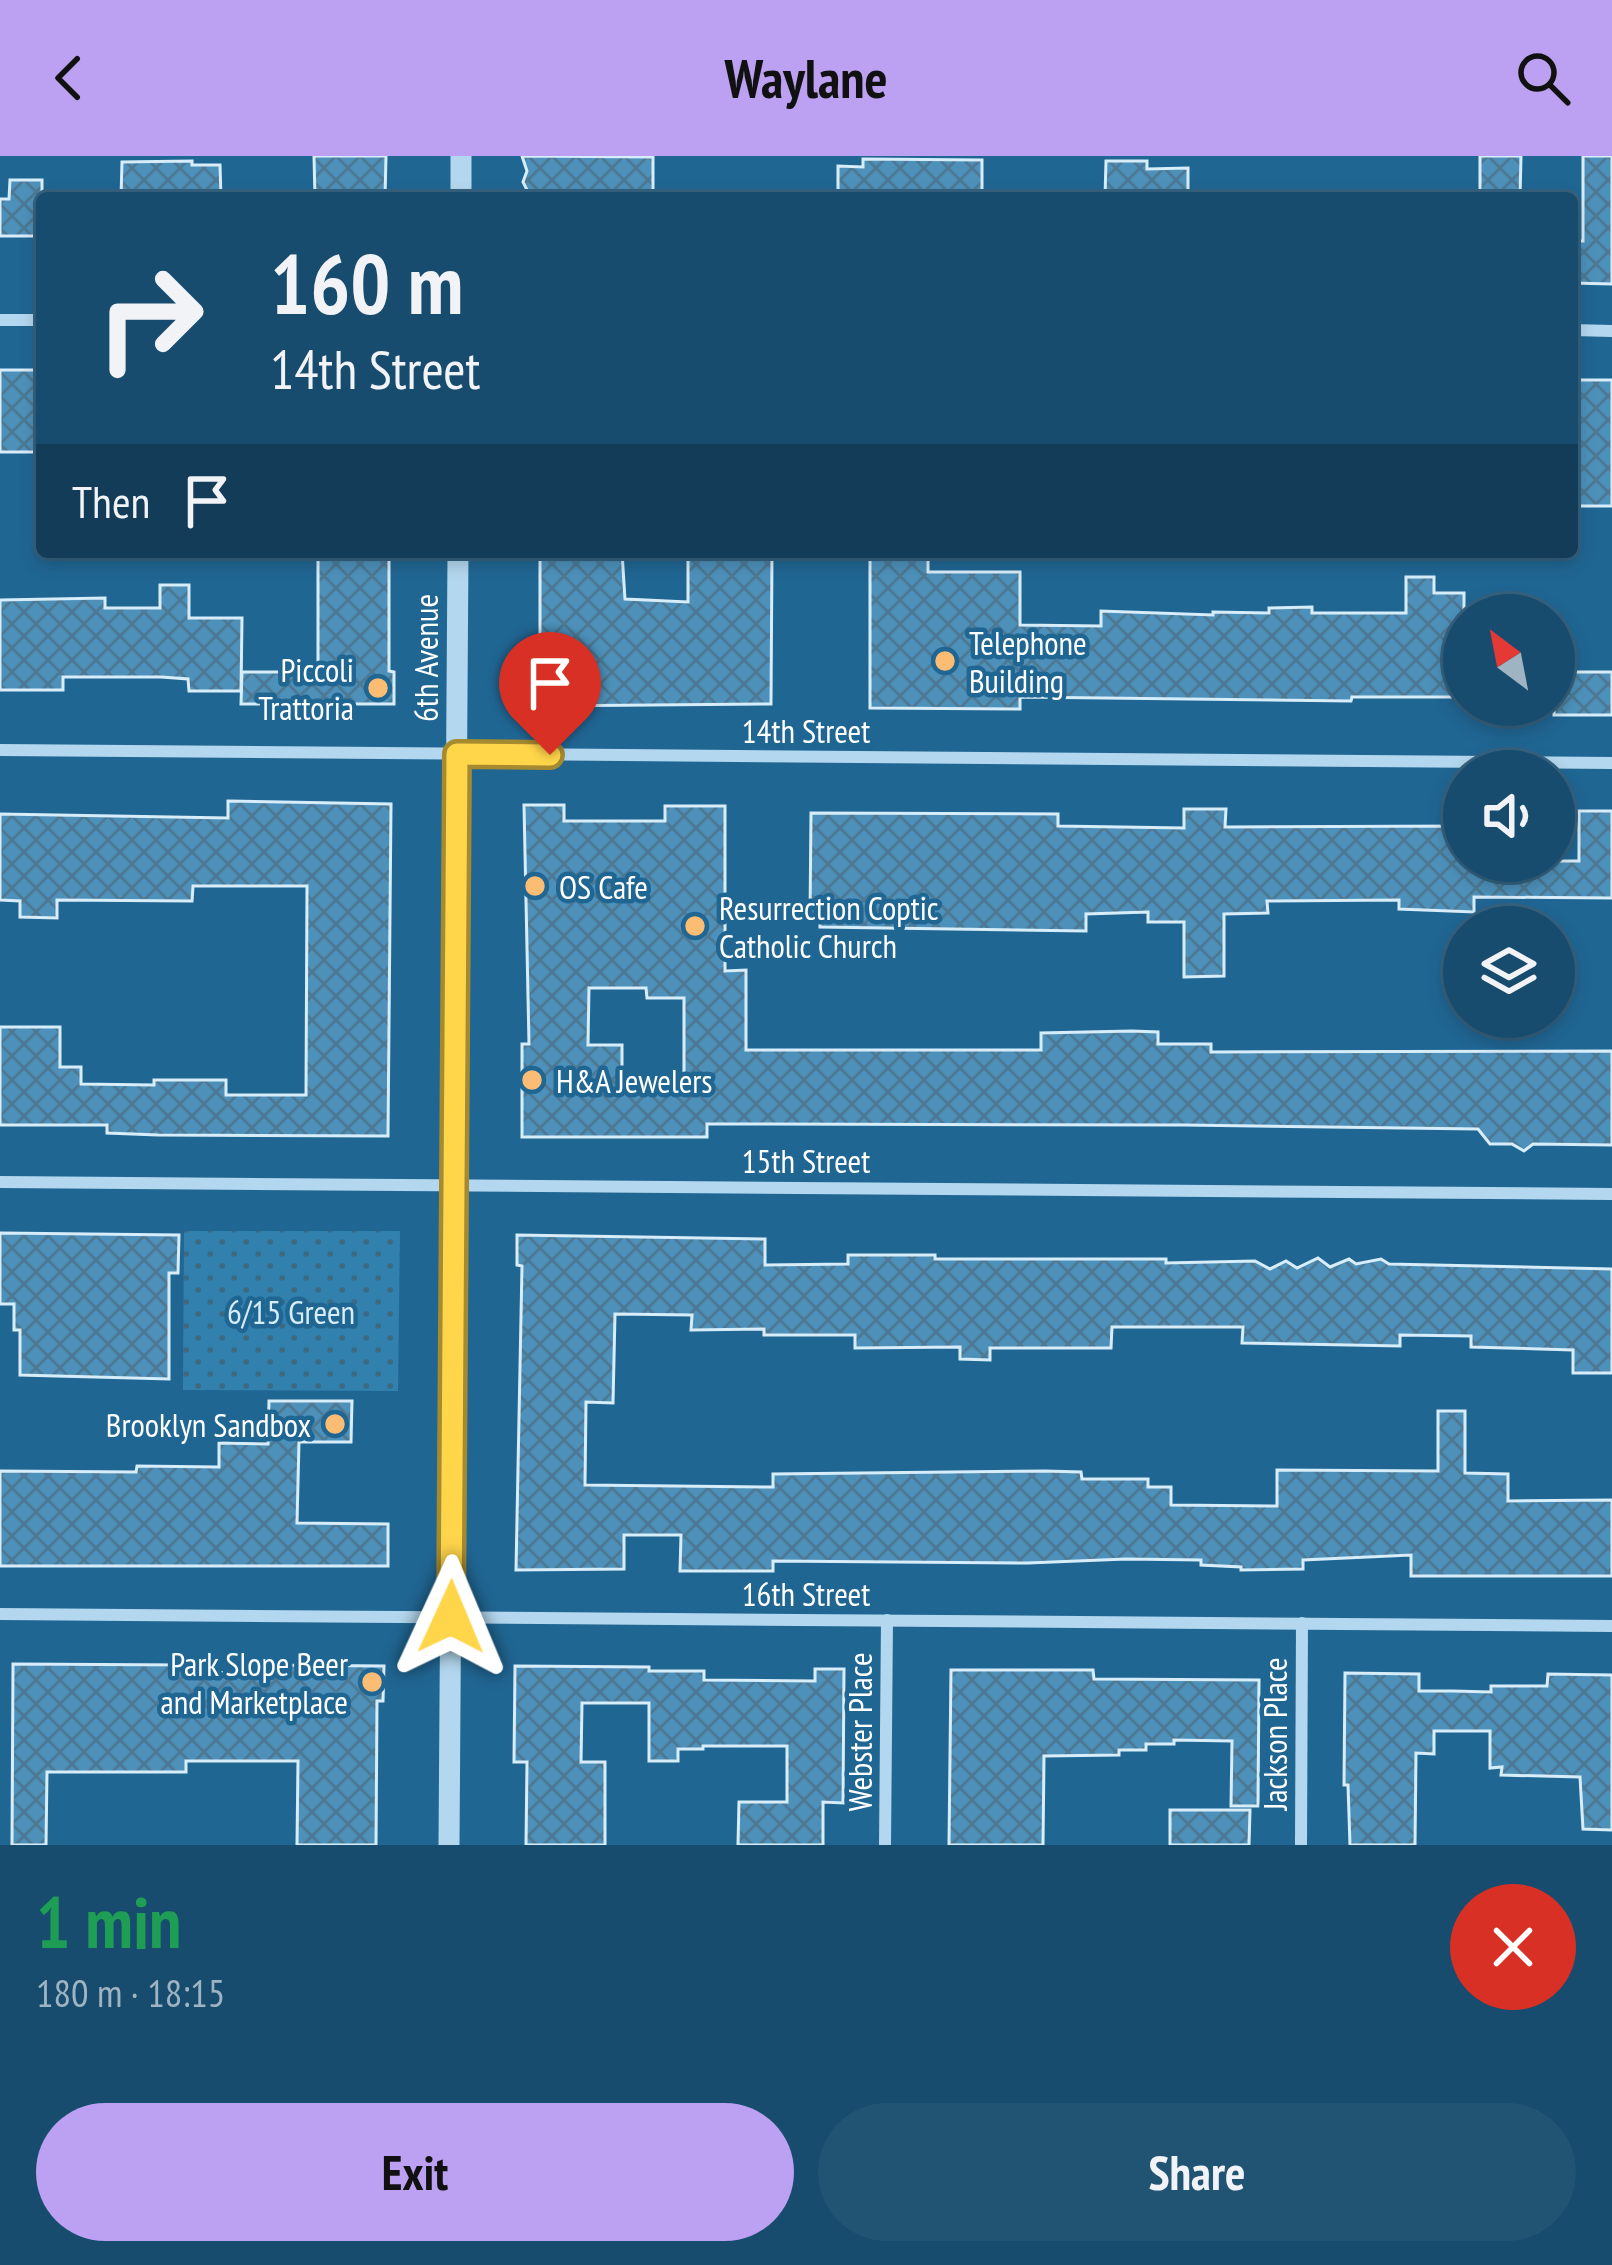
<!DOCTYPE html>
<meta charset="utf-8">
<style>
:root{--surface:#184c6e;--page:#215373;--text:#f1f3f6;--muted:#9fb4c2;--line:#366381;--accent:#bca0f2}
body{margin:0;font-family:"PT Sans Narrow",sans-serif;background:var(--page);color:var(--text);height:100vh;display:flex;flex-direction:column;font-size:45px;white-space:nowrap}
*{box-sizing:border-box;margin:0}
p{font-size:39px;color:var(--muted)}
.icon{flex:none;width:66px;height:66px;fill:none;stroke:currentColor;stroke-width:2;stroke-linecap:round;stroke-linejoin:round}
.map{position:relative;height:1689px;overflow:hidden}
.sheet{display:flex;flex-direction:column;background:var(--surface);flex:1}
.sheet>*{flex:none}
.top-card{position:absolute;left:36px;top:36px;width:1542px;height:366px;border-radius:12px;box-shadow:0 6px 18px #0003,0 0 0 3px var(--line);background:#184c6e;color:var(--text);overflow:hidden}
.needle{width:78px;rotate:328deg}
.controls{position:absolute;left:1443px;top:438px;display:grid;gap:24px}
.controls a{display:grid;place-items:center;width:132px;height:132px;border-radius:50%;background:var(--surface);box-shadow:0 6px 18px #0003,0 0 0 3px var(--line);font-size:60px}
.pin{position:absolute;display:grid;place-items:center;width:102px;height:102px;color:#fff;margin:-123px -51px;border-radius:50% 50% 50% 0;rotate:-45deg;box-shadow:0 0 12px #0007}
.pin .icon{rotate:45deg}
.me{position:absolute;width:132px;margin:-66px;rotate:1deg;stroke-linejoin:round;filter:drop-shadow(0 0 9px #0008)}
.turn{display:flex;align-items:center;gap:42px;height:252px;padding:0 36px;font-size:54px}
.turn .icon{width:156px;height:156px;stroke-width:2.5}
.turn b{display:block;font-size:84px;line-height:102px}
.then{display:flex;align-items:center;height:114px;padding:0 36px;background:#0003;gap:24px;font-size:45px}
.round{display:grid;place-items:center;flex:none;width:126px;height:126px;border-radius:63px;background:var(--page)}
.head{display:flex;align-items:center;justify-content:space-between;height:204px;padding:0 36px}
h1{font-size:72px;font-weight:600;line-height:90px;color:#1e9e55}
.action{display:flex;gap:24px;margin-top:auto;padding:24px 36px}
.action a{flex:1;height:138px;border-radius:72px;background:var(--accent);color:#111;font-size:48px;font-weight:600;line-height:138px;text-align:center}
.action a+a{background:var(--page);color:var(--text)}
header{display:flex;justify-content:space-between;align-items:center;height:156px;padding:0 36px;background:var(--accent);color:#111;font-size:54px;font-weight:600}
.map>svg:first-child{display:block}
.green{fill:url(#green-dots)}
.building{fill:url(#building-cross-hatch);stroke:#d8edfa;stroke-width:3;fill-rule:evenodd}
.lines{fill:none;stroke-linecap:round;stroke-linejoin:round}
.minor{stroke:#b3d7ee;stroke-width:12}
.tertiary{stroke:#b3d7ee;stroke-width:21}
.route-casing{stroke:#a68a30;stroke-width:30}
.route{stroke:#ffd54a;stroke-width:21}
.poi-dot{fill:#fbbc74;stroke:#206693;stroke-width:4.5}
.labels{text-anchor:middle;dominant-baseline:central;stroke-width:9;stroke-linejoin:round;paint-order:stroke}
.poi-label{font-size:33px;fill:#fff;stroke:#206693;text-anchor:start}
.street-label{font-size:33px;fill:#fff;stroke:#206693}
.park-label{font-size:33px;fill:#d8edfa;stroke:#206693}
</style>
<header><svg class="icon" aria-label="back" viewBox="0 0 24 24"><path d="M15 5l-7 7 7 7"/></svg>Waylane<svg class="icon" aria-label="search" viewBox="0 0 24 24"><circle cx="10" cy="10" r="6"/><path d="M15 15l6 6"/></svg></header>
<div class="map">
<svg width="1612" height="1689" viewBox="0 0 1612 1689">
<defs>
<pattern id="green-dots" width="8" height="8" patternUnits="userSpaceOnUse" patternTransform="scale(3)"><rect width="8" height="8" fill="#3180ae"/><path d="M2 2h.1M6 6h.1" fill="none" stroke="#3d6982" stroke-width="1.8" stroke-linecap="round"/></pattern>
<pattern id="building-cross-hatch" width="8" height="8" patternUnits="userSpaceOnUse" patternTransform="scale(3)"><rect width="8" height="8" fill="#4d91bb"/><path d="M0 0l8 8M0 8l8-8" fill="none" stroke="#4d7994"/></pattern>
</defs>
<rect width="100%" height="100%" fill="#206693"/>
<!-- green -->
<path class="green" d="M184,1075H400L398,1235L183,1234Z"/>
<!-- building -->
<g class="building">
<path d="M314,0H386L385,42H315Z"/>
<path d="M522,0L653,1V42H531L523,26L527,15Z"/>
<path d="M1480,0H1521L1520,42H1480Z"/>
<path d="M1583,0H1612V128L1572,127V85H1583Z"/>
<path d="M863,3L982,4V42H838V10L863,11Z"/>
<path d="M192,5V9H220L221,42H121L122,6Z"/>
<path d="M1106,5H1147V13L1188,12V42H1105Z"/>
<path d="M10,24H42V80H0V43H9Z"/>
<rect x="0" y="214" width="42" height="82"/>
<rect x="1574" y="224" width="38" height="126"/>
<path d="M318,396H389V515L394,516V548H241L242,516H318Z"/>
<path d="M540,396H622L625,443L688,446V396H772L771,548L540,550Z"/>
<path d="M870,400L928,401V416H1020V469L1101,470V455L1213,459V456L1269,457V452L1312,451V457H1406V421H1434V437H1464V541H1352L1351,545L1020,541V553L870,552Z"/>
<path d="M160,429H189V462H242L241,535H189L188,523L161,521H63V534H0V444L105,442V452H160Z"/>
<rect x="1554" y="516" width="58" height="43"/>
<path d="M228,645L391,648L388,980L158,979L107,977V969H0V871H60V911H81V928L154,929V924H226V939H306L307,730H193L192,745L57,744V762L20,761V745L0,744V658L228,662Z"/>
<path d="M524,649H564V665H665V650H725V815L746,814V894H1041V877L1132,875L1158,876V888H1211V896L1612,895V989L1533,988L1524,995L1512,988H1490L1478,973L1184,969L707,968V981H522V888H529ZM589,832H646L647,842H684V935L622,936V889H588Z"/>
<path d="M1184,653H1226L1225,671L1464,670V705H1579V655H1612V742L1474,741V756L1399,753V744L1267,745L1268,757L1224,758V820L1184,821V766H1148V756L1086,758V775L820,771V762H810L811,657L1058,658V670L1184,672Z"/>
<path d="M0,1077L179,1079L178,1117H169V1223L20,1219V1174H14V1148H0Z"/>
<path d="M517,1079L765,1083V1109L848,1108V1099H935V1103H1166V1107L1255,1105L1270,1113L1286,1105L1297,1112L1318,1102L1330,1111L1349,1103L1356,1108L1381,1103L1389,1108L1612,1113V1217H1573V1194L1471,1191V1180L1400,1179V1190L1242,1187L1243,1171H1112L1111,1192H990V1204L960,1203V1191L855,1192V1179H764V1173L691,1174L692,1159L615,1158L613,1247L586,1246L585,1329L773,1331V1318L1045,1315L1081,1316L1082,1323H1148V1331H1171V1349L1277,1350V1314L1438,1315V1255H1465V1317L1508,1318V1345L1612,1344V1420H1411V1399L1303,1404V1413L1241,1414V1411L1201,1409V1404L1126,1403L1028,1407L773,1405V1415H680L681,1379H624V1413L516,1414L522,1110L517,1109Z"/>
<path d="M269,1245H352L351,1286H299L297,1367L388,1368V1410H0V1315L136,1316L137,1310L219,1311V1287L268,1288Z"/>
<path d="M13,1508L186,1509V1516L260,1517V1509L384,1510L383,1545H377L376,1689H297L298,1605H186V1616H47L46,1689H12Z"/>
<path d="M515,1510L649,1511V1515H704V1524L815,1525V1513H844L843,1647L823,1646V1689H738L739,1646H787V1590H703V1593H678V1605H649V1547H582L581,1606H605V1689H526L527,1606H514Z"/>
<path d="M951,1514H1093L1094,1523L1259,1524L1258,1650H1231L1232,1585L1174,1584V1588H1146V1594H1119V1599L1044,1600L1043,1689H949Z"/>
<path d="M1345,1517L1419,1518V1535H1453L1491,1536V1530H1547L1548,1518L1612,1519V1674L1583,1673L1580,1621L1501,1619L1502,1611L1490,1612V1575H1434V1598L1416,1597L1415,1689H1350L1348,1629H1344Z"/>
<path d="M1170,1654H1250L1249,1689H1170Z"/>
</g>
<g class="lines">
<!-- minor -->
<g class="minor">
<path d="M0,164H42"/>
<path d="M1572,174L1612,175"/>
<path d="M0,594L1612,607"/>
<path d="M0,1026L1612,1038"/>
<path d="M0,1458L1612,1470"/>
<path d="M885,1689L887,1464"/>
<path d="M1301,1689L1302,1467"/>
</g>
<!-- tertiary -->
<g class="tertiary">
<path d="M461,42V0"/>
<path d="M449,1689L458,396"/>
</g>
</g>
<g class="lines">
<!-- route casing -->
<g class="route-casing">
<path id="route" d="M451,1461L457,598L550,599"/>
</g>
<!-- route -->
<use href="#route" class="route"/>
</g>
<!-- markers -->
<g class="poi-dot">
<circle cx="945" cy="505" r="12"/>
<circle cx="378" cy="532" r="12"/>
<circle cx="535" cy="730" r="12"/>
<circle cx="695" cy="770" r="12"/>
<circle cx="532" cy="924" r="12"/>
<circle cx="335" cy="1268" r="12"/>
<circle cx="372" cy="1526" r="12"/>
</g>
<g class="labels">
<!-- poi labels -->
<g class="poi-label">
<text x="969" y="486">Telephone<tspan x="969" dy="38">Building</tspan></text>
<text x="354" y="513" text-anchor="end">Piccoli<tspan x="354" dy="38">Trattoria</tspan></text>
<text x="559" y="730">OS Cafe</text>
<text x="719" y="751">Resurrection Coptic<tspan x="719" dy="38">Catholic Church</tspan></text>
<text x="556" y="924">H&amp;A Jewelers</text>
<text x="311" y="1268" text-anchor="end">Brooklyn Sandbox</text>
<text x="348" y="1507" text-anchor="end">Park Slope Beer<tspan x="348" dy="38">and Marketplace</tspan></text>
</g>
<!-- street labels -->
<g class="street-label">
<text transform="translate(425 502) rotate(-90)">6th Avenue</text>
<text x="806" y="574">14th Street</text>
<text x="806" y="1004">15th Street</text>
<text x="806" y="1437">16th Street</text>
<text transform="translate(859 1576) rotate(-90)">Webster Place</text>
<text transform="translate(1274 1578) rotate(-90)">Jackson Place</text>
</g>
<!-- park labels -->
<g class="park-label">
<text x="291" y="1155">6/15 Green</text>
</g>
</g>
</svg>
<div class="controls">
<a><svg class="needle" viewBox="-14 -14 28 28"><path d="M0-13l5 13h-10z" fill="#e53935"/><path d="M0 13l5-13h-10z" fill="#9fb4c2"/></svg></a>
<a><svg class="icon" aria-label="sound" viewBox="0 0 24 24"><path d="M4 9h4l5-4v14l-5-4H4zM17 9q2 3 0 6"/></svg></a>
<a><svg class="icon" aria-label="layers" viewBox="0 0 24 24"><path d="M12 4l9 5-9 5-9-5zM3 14l9 5 9-5"/></svg></a>
</div>
<div class="pin" style="left:550px;top:599px;background:#d93025"><svg class="icon" aria-label="arrive" viewBox="0 0 24 24"><path d="M6 21V4h12l-3 4 3 4H6"/></svg></div>
<svg class="me" style="left:451px;top:1461px" viewBox="-20 -20 40 40"><path d="M0-17L14 15 0 8-14 15z" fill="#ffd54a" stroke="#fff" stroke-width="4"/></svg>
<div class="top-card">
<div class="turn"><svg class="icon" aria-label="right" viewBox="0 0 24 24"><path d="M7 20v-9h11M14 6l5 5-5 5"/></svg><div><b>160 m</b>14th Street</div></div>
<div class="then">Then<svg class="icon" aria-label="arrive" viewBox="0 0 24 24"><path d="M6 21V4h12l-3 4 3 4H6"/></svg></div>
</div>
</div>
<section class="sheet">
<div class="head"><div><h1>1 min</h1><p>180 m · 18:15</p></div><a class="round" style="background:#d93025;color:#fff"><svg class="icon" aria-label="close" viewBox="0 0 24 24"><path d="M6 6l12 12M18 6L6 18"/></svg></a></div>
<div class="action"><a>Exit</a><a>Share</a></div>
</section>
